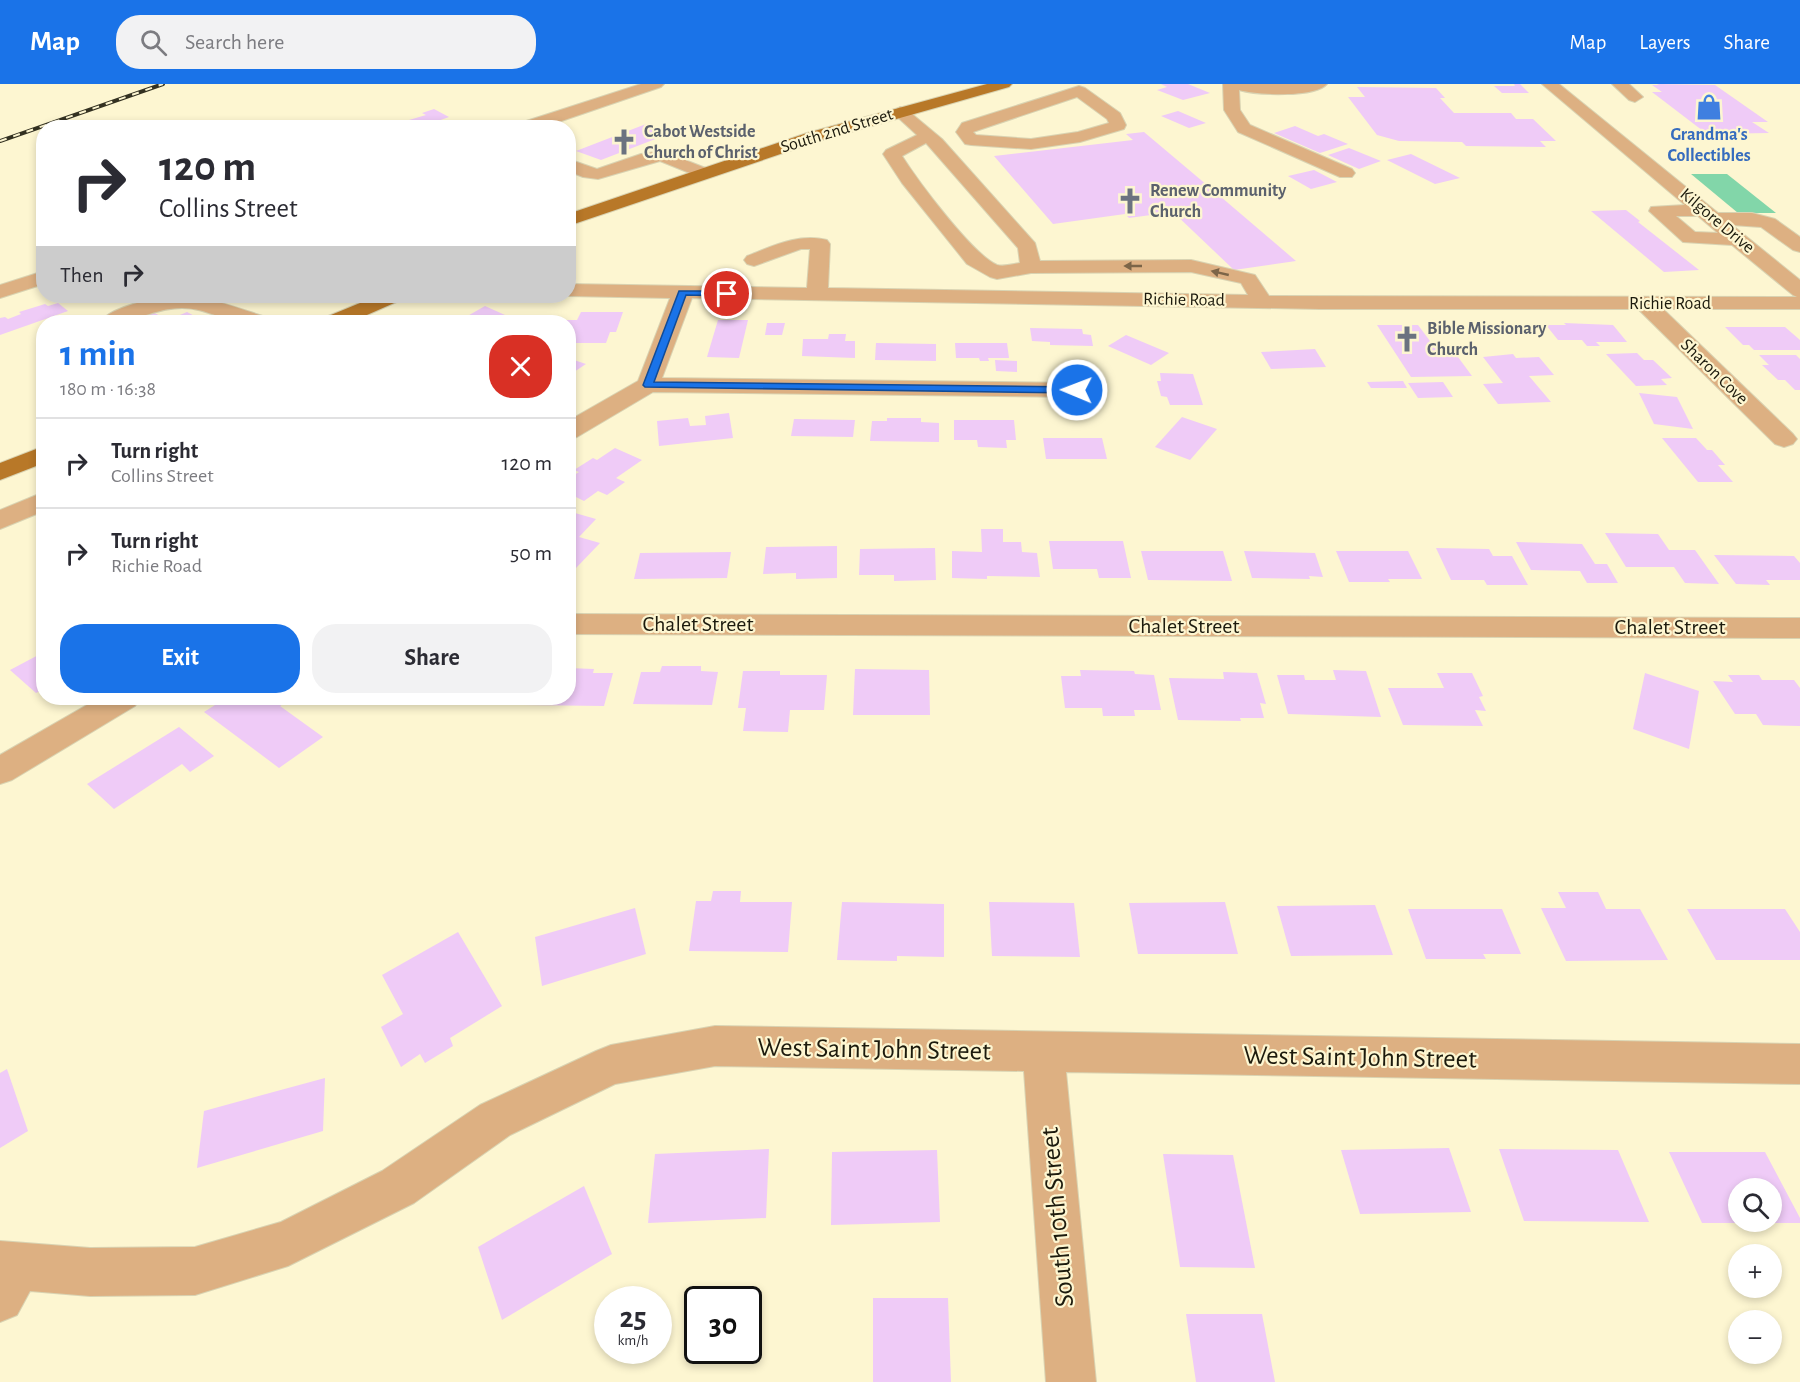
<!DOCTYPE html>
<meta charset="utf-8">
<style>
:root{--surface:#fff;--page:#f2f2f3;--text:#2b2b33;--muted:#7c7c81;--line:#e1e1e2;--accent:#1a73e8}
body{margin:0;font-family:"Alegreya Sans",sans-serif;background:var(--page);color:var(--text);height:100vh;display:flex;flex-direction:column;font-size:22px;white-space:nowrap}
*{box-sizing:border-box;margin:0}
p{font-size:20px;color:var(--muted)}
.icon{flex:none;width:33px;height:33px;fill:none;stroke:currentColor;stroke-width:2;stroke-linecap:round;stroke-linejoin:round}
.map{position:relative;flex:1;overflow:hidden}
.side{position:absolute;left:36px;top:231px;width:540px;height:390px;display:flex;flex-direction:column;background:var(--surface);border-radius:24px;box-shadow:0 3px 9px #0003}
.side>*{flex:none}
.top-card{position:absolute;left:36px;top:36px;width:540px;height:183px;border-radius:24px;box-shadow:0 3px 9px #0003;background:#fff;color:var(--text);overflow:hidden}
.controls{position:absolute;left:1728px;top:1094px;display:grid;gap:12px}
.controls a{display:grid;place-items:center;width:54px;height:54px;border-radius:50%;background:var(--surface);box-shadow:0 3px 9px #0003;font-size:30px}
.speed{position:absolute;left:594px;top:1202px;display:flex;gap:12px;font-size:30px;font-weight:700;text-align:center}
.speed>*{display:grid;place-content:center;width:78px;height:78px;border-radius:50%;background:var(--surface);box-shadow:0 3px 9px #0003;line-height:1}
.speed small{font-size:15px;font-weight:400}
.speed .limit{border:3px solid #111;border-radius:9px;background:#fff;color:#111}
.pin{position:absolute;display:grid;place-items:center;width:51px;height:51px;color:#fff;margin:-26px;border:3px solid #fff;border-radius:50%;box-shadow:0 2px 6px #0007}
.me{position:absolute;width:66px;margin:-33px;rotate:271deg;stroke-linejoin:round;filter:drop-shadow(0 0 4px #0008)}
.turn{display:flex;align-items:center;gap:21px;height:126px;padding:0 24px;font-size:27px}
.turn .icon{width:78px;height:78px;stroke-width:2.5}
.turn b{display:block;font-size:42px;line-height:51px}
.then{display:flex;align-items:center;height:57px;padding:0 24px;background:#0003;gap:12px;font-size:22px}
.round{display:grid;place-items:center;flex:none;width:63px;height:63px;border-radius:24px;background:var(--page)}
.summary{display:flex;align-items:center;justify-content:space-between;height:102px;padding:0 24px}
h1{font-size:36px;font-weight:700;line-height:45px;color:var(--accent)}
.primary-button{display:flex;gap:12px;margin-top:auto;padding:12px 24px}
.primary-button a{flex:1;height:69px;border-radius:24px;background:var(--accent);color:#fff;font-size:24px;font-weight:700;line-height:69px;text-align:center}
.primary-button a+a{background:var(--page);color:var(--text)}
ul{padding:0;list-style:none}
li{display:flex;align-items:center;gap:18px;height:90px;padding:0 24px;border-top:2px solid var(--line)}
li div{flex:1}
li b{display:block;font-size:22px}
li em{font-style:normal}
header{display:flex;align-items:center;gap:36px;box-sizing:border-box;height:84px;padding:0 30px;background:var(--accent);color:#fff}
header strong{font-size:28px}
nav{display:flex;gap:33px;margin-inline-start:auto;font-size:21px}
.search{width:420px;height:54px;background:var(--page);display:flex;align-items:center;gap:15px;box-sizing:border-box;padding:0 21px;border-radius:24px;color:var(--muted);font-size:22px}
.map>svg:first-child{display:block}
.green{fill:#82d6a9}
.building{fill:#efcbf7}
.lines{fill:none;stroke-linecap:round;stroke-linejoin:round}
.minor-casing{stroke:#d9d3b2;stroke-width:2}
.major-casing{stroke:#d9d3b2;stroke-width:2}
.minor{fill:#ddb082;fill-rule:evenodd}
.major{fill:#b87828;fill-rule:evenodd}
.rail-casing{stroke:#333121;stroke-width:4}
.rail{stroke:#fdf6d1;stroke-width:2;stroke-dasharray:7;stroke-linecap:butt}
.oneway{fill:#7c6548}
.route{fill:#1a73e8;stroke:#114b97;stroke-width:1.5}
.labels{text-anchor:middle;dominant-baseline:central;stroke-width:4.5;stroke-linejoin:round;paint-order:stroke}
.far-street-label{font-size:18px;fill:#1c1a0d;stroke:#fdf6d1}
.far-worship-label{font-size:18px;font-weight:bold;fill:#5b616d;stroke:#fdf6d1;text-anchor:start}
.far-shop-label{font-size:18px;font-weight:bold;fill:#366cbe;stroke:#fdf6d1}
.street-label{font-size:22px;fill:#1c1a0d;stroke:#fdf6d1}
.near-street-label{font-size:27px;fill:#1c1a0d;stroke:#fdf6d1}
</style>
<header>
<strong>Map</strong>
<div class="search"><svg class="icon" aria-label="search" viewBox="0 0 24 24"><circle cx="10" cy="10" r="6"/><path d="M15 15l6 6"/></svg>Search here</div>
<nav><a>Map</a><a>Layers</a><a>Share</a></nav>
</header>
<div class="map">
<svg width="1800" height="1298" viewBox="0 0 1800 1298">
<rect width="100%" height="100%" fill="#fdf6d1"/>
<!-- green -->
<path class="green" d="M1691,90H1727L1776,129H1738Z"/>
<!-- building -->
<g class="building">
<path d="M1161,0H1188L1210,9L1183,16L1157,6L1167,3Z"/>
<path d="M1514,0H1520L1529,9H1502L1494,2H1515Z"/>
<path d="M1657,0L1715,1L1768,38H1752L1769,49L1707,50L1652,8H1662L1652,1H1659Z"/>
<path d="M1357,3L1436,4L1445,14H1440L1454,29H1511L1516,35H1533L1556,57H1540L1546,63L1466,62L1462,58L1399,57L1377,51L1348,13H1365Z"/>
<path d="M434,25L449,33L418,44H397L392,41L426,31L422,29Z"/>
<path d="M1178,27L1206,39L1189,44L1161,32Z"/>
<path d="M646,40L671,49L601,76L576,67Z"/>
<path d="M1295,42L1318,52L1324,50L1348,60L1320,69L1274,49Z"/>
<path d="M1144,48L1214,107L1296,177L1234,186L1173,128L1129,134L1125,130L1053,140L994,72L1133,56L1126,50Z"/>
<path d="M1349,64L1381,77L1359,85L1328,71Z"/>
<path d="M1411,70L1460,94L1435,100L1387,76Z"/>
<path d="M1314,86L1337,98L1311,105L1288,92Z"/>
<path d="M1626,126L1640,137L1638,138L1699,186L1664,188L1591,127Z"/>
<path d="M58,219L68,227L0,251V234L5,233L8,235L21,230L19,228L45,220L48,222Z"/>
<path d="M485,222L514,235L508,238H457Z"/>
<path d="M147,225L168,236L187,228L204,237L130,238L123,234Z"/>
<path d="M581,228H623L616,248H610L606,259H570L574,249H568V238H558V236H577Z"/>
<path d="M718,236H748L739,274L707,273Z"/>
<path d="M767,239H785L782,251H765Z"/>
<path d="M1564,239L1613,241L1627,258H1596L1600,262H1587L1582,256H1558L1546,241H1566Z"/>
<path d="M1377,241H1418L1439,269H1455L1472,292L1411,293Z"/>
<path d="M1725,243H1785L1800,256V266H1754L1749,261H1743Z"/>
<path d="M1030,244L1082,245L1083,250L1091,251L1093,262L1050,261V258L1032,257Z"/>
<path d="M829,250H846L845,257H855V274L802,272L803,255H828Z"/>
<path d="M1126,251L1169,269L1151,281L1108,262Z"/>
<path d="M876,259L936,260V277L875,276Z"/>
<path d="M955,259H1007L1009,274H988L989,277H980L979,274H956Z"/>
<path d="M1315,265L1326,283L1271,285L1261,268Z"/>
<path d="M1637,269L1644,276H1653L1672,294L1661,295L1667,301L1636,302L1606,270Z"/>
<path d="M1513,270L1516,274L1539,273L1554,291L1529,292L1551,318L1498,320L1483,300L1503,299L1483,273Z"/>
<path d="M1759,271H1796L1800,275V306H1795L1785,296H1778L1762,281H1769Z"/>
<path d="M568,274L586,280L568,292Z"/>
<path d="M995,276L1017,277V288L996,287Z"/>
<path d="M1160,289L1193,290L1203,321H1170L1167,313L1161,312L1157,297H1161Z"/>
<path d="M1403,297L1407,304H1371L1367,298Z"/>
<path d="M1443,298L1453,313L1418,314L1408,299Z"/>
<path d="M1639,309L1677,313L1693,345L1654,340Z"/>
<path d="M729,329L733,354L659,362L657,337L688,334L690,342L706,341L705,332Z"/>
<path d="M1182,333L1217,345L1190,376L1155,363Z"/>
<path d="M887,334H921V338L939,339V358L870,357L872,337H887Z"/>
<path d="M794,335L855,336L853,353L791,352Z"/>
<path d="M954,336H1014L1016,356H1006L1007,364L978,363L977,356H954Z"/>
<path d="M1043,354H1102L1107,375H1046Z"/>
<path d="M1662,354H1696L1707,366H1712L1725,381H1718L1733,398H1698Z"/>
<path d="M615,364L642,376L616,394L625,398L607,411L598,407L584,417L568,409V395L579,388L574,386L593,374L597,376Z"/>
<path d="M568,427L596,435L579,453L600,459L576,484L568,482Z"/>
<path d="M981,445H1003V458H1021L1022,468L1037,469L1040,493L987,492V495L952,494V467L982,468Z"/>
<path d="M1605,449L1658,450L1669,466H1695L1719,500L1685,499L1674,483H1626Z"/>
<path d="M1049,457H1123L1131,494H1099L1097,485H1053Z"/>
<path d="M1516,458L1582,460L1595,480H1607L1618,499H1587L1580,487L1531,486Z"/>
<path d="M837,462V494L796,495V489L763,490L766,463Z"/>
<path d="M935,464L936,496L894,497V491H859L860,465Z"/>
<path d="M1436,464L1489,465L1493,472H1512L1528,501H1487L1484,496H1451Z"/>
<path d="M1141,467H1223L1232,497L1148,496Z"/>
<path d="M1244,467L1315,469L1323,493L1309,492L1310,495L1252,494Z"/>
<path d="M1336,467H1408L1422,495H1388L1390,498H1349Z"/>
<path d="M731,468L727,494L634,495L640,469Z"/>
<path d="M1714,471L1794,472L1800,479V496H1766L1770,501L1736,500Z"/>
<path d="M44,568V605L36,609L10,586Z"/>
<path d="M662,582H701V587L718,588L712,621L633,620L641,588H660Z"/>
<path d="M568,584L594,585L593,589H613L604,622L523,621L526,614H568Z"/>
<path d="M855,585L929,586L930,631H853Z"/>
<path d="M1080,586L1134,587L1135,590L1154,591L1161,626H1134L1135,632H1103L1102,624H1065L1061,592H1081Z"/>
<path d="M1333,586L1366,587L1381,633L1288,630L1277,591H1304L1305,596H1336Z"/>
<path d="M743,587H780V591H827L824,626H790L788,648L743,647L746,624H738Z"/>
<path d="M1223,588L1257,589L1266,620L1260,619L1264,634H1240L1241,637L1178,636L1169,594L1224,595Z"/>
<path d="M1437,589H1472L1483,612L1479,613L1486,627L1475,626L1483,642L1403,641L1388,604H1444Z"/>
<path d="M1645,589L1699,607L1689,665L1633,645Z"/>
<path d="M1728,591H1759L1762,596H1794L1800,604V642L1763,641L1756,630H1735L1713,597L1733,598Z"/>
<path d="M226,614H293L280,622L323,653L279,684L204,628Z"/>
<path d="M179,643L214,672L190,688L182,680L114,725L87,700Z"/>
<path d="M713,807H741L740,818H792L788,868L689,867L696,817H711Z"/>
<path d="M1558,808H1598L1606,825H1640L1668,876L1566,877L1541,824H1566Z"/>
<path d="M842,818L944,820V873L897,872V877L837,876Z"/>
<path d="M989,818L1074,819L1080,873L992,872Z"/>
<path d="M1225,818L1238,870H1138L1129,819Z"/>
<path d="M1375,821L1393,871L1291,872L1277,822Z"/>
<path d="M635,824L646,870L542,902L535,853Z"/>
<path d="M1408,825H1502L1521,870H1483L1486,875H1426Z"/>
<path d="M1687,825H1785L1800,848V876H1716Z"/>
<path d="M458,848L502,922L450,954L453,962L425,979L420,970L401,983L381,943L403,930L382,891Z"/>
<path d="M7,985L28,1047L0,1064V989Z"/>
<path d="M325,994L323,1047L197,1084L204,1027Z"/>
<path d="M1449,1064L1471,1128L1360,1130L1341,1066Z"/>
<path d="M769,1065L766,1134L648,1139L655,1070Z"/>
<path d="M1499,1065L1618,1066L1649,1138L1524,1137Z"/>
<path d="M937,1066L940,1138L831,1141L832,1068Z"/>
<path d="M1669,1068H1765L1800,1134V1139H1772V1104H1738V1139H1702Z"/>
<path d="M1163,1070L1233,1071L1255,1184L1180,1183Z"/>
<path d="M584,1102L612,1170L502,1236L478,1163Z"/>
<path d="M873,1214H948L951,1298H873Z"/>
<path d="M1186,1230H1262L1275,1298H1196Z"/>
</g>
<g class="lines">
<!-- minor casing -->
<g class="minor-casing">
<g id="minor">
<path d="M641,0H664L661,3L541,44H515L517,40Z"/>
<path d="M1223,0H1327C1315,14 1256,11 1239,6L1240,26L1250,41L1352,85L1355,89L1352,93H1340L1238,48L1224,26Z"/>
<path d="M1542,0H1559L1718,129H1752L1775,135L1800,153V168L1793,166L1761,143L1732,141L1800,196V225H1663L1793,350L1797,355L1793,360L1784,363L1775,360L1638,225H1320L692,214L662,294L1077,299L1085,301L1089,306L1085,311L1077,313L653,308L577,353L568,355V337L638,297L670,214L568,212H565H568V200L807,204L810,165H801L754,182L747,180L744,176L747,172C773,162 798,149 827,156L830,160L828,204L1248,211L1241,199L1191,188L1031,189L997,195L990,193L967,180L902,99L883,70L886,66L917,51L892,28L900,23L906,25L942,55L1035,159L1040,177L1191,176L1255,191L1269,212L1797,213L1793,211L1732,161L1683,158L1649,127L1651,123L1685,121ZM926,59L1018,164L1020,179C1013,180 1004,183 997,181C972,170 918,97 902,72ZM1676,132H1698L1718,149L1695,148Z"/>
<path d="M1612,0H1629L1643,13L1635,18L1629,16Z"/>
<path d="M1079,2L1085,4L1120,29L1126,41L1124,45L1080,58L1031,65L971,61L965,60L956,48L962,39ZM1077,13L1107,35L1109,39L1078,48L1031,55L976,51L973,48Z"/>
<path d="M662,67L708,85L711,89L708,93L702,94L660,77L598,95L583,93L568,87V75L597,85L641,70Z"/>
<path d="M44,187V200L0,214V201Z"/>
<path d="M169,212C204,210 233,223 266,233L269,238C260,239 246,240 236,238C217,233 202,224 182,224C151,224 132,242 100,238C111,223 151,215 169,212Z"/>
<path d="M44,408V427L0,445V426Z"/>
<path d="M568,530L1800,534V554L568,550Z"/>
<path d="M99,614H140L135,622L12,696L0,700V671Z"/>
<path d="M715,942L1800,960V1000L1066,988L1096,1298H1046L1024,987L715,982L615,1000L510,1051L414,1119L288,1182L195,1211L90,1212L30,1207L17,1231L0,1238V1157L90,1164L195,1163L281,1138L382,1087L480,1021L596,967L611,961Z"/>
</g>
</g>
<!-- major casing -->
<g class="major-casing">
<g id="major">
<path d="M987,0H1012L1009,3L819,57L568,142V130L807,49Z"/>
<path d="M377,212H405L401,216L351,238H323L326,233Z"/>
<path d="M44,362V379L0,396V379Z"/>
</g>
</g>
<!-- minor -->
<use href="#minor" class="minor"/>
<!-- major -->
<use href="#major" class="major"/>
<!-- rail casing -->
<g class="rail-casing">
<path id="rail" d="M0,57L163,0"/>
</g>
<!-- rail -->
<use href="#rail" class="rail"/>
</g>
<!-- one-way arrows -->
<defs><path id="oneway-solid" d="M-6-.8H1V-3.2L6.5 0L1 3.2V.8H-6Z" transform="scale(1.5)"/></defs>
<g class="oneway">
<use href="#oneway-solid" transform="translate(1133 182) rotate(180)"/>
<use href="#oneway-solid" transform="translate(1220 189) rotate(-167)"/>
</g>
<!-- route -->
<path class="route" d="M679,207H727L732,210L727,212L686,211L654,298L1077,303L1082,306L1077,309L645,303L643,301Z"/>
<!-- icons -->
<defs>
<g id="shop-bare" transform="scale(2.07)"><path d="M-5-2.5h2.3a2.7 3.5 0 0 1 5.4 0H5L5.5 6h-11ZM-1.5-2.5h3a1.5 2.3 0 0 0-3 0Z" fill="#3f7fe0" stroke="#fdf6d1" stroke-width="2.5" paint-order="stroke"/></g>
<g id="church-bare" transform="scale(2.07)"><path d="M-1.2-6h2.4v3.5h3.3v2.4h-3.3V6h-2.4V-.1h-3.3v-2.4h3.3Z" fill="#6b7280" stroke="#fdf6d1" stroke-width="2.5" paint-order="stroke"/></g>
</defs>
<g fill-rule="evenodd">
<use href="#shop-bare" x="1709" y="23"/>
<use href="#church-bare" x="624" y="58"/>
<use href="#church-bare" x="1130" y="117"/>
<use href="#church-bare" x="1407" y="255"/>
</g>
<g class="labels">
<!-- far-street labels -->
<g class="far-street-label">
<text transform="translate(837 47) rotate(-17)">South 2nd Street</text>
<text transform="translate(1717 137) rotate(40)">Kilgore Drive</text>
<text transform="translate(1184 216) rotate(1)">Richie Road</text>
<text x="1670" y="220">Richie Road</text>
<text transform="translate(1714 288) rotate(44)">Sharon Cove</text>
</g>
<!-- far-worship labels -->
<g class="far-worship-label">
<text x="644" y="48">Cabot Westside<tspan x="644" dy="21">Church of Christ</tspan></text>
<text x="1150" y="107">Renew Community<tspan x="1150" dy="21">Church</tspan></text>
<text x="1427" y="245">Bible Missionary<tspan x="1427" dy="21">Church</tspan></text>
</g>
<!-- far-shop labels -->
<g class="far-shop-label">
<text x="1709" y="51">Grandma's<tspan x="1709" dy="21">Collectibles</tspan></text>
</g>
<!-- street labels -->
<g class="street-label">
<text x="698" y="540">Chalet Street</text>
<text x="1184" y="542">Chalet Street</text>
<text x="1670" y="543">Chalet Street</text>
</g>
<!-- near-street labels -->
<g class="near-street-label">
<text transform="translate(874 965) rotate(1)">West Saint John Street</text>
<text transform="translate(1360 973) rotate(1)">West Saint John Street</text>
<text transform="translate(1057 1133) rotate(-95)">South 10th Street</text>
</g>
</g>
</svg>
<div class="controls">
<a><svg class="icon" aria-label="search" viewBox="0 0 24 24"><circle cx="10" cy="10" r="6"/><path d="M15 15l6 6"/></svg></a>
<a>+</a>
<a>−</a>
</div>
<div class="speed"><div>25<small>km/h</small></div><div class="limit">30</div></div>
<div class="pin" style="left:727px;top:210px;background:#d93025"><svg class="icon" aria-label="arrive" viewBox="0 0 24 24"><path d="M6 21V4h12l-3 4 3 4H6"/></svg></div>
<svg class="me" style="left:1077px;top:306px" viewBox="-20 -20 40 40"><circle r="17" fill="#1a73e8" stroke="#fff" stroke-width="3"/><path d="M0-11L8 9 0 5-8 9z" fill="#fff"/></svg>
<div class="top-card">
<div class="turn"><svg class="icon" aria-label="right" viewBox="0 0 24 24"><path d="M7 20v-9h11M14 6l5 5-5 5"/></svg><div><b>120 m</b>Collins Street</div></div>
<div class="then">Then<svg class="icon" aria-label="right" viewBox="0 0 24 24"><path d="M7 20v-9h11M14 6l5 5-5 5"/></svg></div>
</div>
<section class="side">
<div class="summary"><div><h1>1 min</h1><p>180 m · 16:38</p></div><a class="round" style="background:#d93025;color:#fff"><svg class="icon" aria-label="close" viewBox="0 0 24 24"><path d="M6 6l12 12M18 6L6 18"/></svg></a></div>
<ul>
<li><svg class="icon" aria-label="right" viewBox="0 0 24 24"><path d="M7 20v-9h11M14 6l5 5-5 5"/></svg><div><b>Turn right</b><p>Collins Street</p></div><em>120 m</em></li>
<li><svg class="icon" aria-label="right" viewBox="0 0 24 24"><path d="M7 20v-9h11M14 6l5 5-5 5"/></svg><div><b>Turn right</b><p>Richie Road</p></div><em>50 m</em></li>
</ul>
<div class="primary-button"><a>Exit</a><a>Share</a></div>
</section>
</div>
